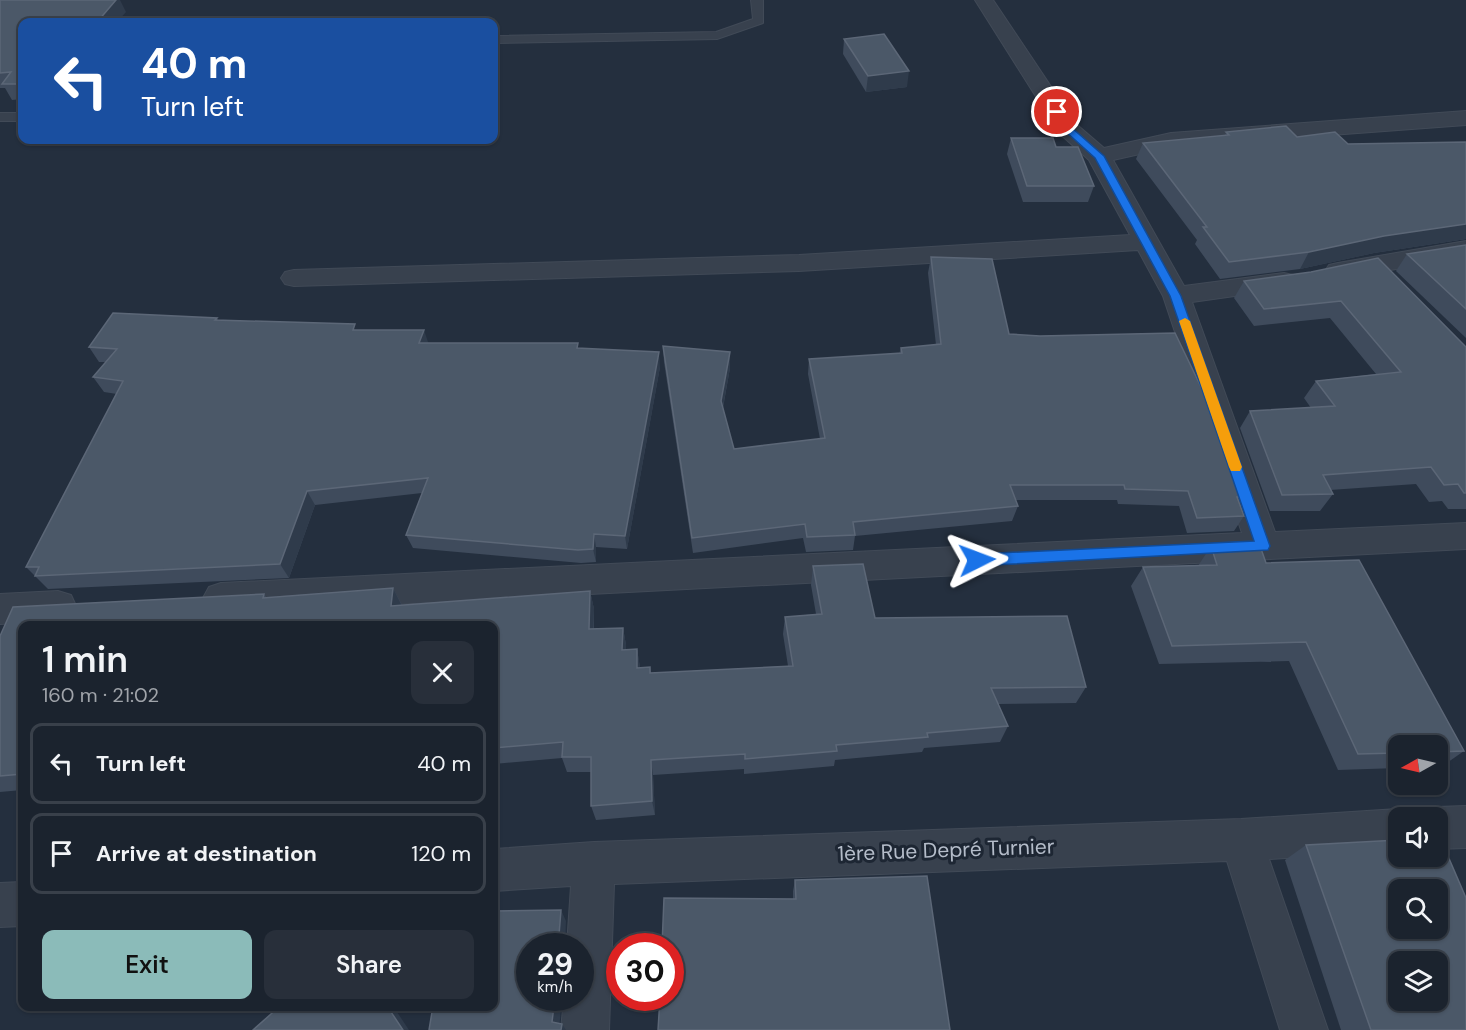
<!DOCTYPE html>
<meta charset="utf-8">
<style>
:root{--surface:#1b232e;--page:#282f3a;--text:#f1f3f6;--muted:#a0a4aa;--line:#39404a;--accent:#8bbbb9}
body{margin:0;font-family:"DM Sans",sans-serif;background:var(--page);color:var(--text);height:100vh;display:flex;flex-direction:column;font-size:22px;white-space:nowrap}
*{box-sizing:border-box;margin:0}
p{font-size:20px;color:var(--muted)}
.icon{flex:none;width:33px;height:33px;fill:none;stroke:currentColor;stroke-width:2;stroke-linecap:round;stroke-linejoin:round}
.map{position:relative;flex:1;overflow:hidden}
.side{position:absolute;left:18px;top:621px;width:480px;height:390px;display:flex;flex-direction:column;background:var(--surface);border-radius:12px;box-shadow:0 2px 4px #0004,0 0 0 2px var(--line)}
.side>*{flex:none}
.banner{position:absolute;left:18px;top:18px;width:480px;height:126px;border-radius:12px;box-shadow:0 2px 4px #0004,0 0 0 2px var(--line);background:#1a4fa0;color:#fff;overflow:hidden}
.needle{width:39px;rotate:262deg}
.fabs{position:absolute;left:1388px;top:735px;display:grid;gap:12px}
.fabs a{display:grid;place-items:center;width:60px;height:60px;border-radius:12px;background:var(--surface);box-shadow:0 2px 4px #0004,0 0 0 2px var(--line);font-size:30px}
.speed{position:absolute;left:516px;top:933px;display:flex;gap:12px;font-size:30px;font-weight:700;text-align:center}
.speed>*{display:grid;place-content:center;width:78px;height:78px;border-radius:50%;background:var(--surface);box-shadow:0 2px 4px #0004,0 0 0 2px var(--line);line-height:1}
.speed small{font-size:15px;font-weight:400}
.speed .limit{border:9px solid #d22;background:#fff;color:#111}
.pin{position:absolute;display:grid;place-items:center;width:51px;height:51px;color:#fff;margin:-26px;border:3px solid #fff;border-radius:50%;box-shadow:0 2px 6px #0007}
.me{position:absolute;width:66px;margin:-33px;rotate:87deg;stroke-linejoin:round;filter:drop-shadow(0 0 4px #0008)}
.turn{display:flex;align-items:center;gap:21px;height:126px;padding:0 24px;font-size:27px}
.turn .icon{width:78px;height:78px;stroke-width:2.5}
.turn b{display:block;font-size:42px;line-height:51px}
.round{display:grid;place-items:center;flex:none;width:63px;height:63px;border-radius:12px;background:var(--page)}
.summary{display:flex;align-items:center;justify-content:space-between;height:102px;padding:0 24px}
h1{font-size:36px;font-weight:600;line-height:45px}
.primary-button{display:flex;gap:12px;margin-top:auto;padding:12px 24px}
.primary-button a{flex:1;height:69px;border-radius:12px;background:var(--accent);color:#111;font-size:24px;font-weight:600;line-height:69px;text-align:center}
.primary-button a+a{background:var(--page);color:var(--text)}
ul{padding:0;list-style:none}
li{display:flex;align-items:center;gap:18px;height:81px;margin:0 12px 9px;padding:0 12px;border:3px solid var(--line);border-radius:12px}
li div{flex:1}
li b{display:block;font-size:22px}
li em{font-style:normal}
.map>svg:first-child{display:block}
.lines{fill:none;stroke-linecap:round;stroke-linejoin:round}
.service-casing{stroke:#414a57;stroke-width:2}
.minor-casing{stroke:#414a57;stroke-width:2}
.service{fill:#38414e;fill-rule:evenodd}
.minor{fill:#38414e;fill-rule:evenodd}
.wall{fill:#3f4b5c}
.shaded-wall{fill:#2f3b4b}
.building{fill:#4b5868;stroke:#5c6777;stroke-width:1.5;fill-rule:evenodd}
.route{fill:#1a73e8;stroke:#114b97;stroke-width:1.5}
.slow{fill:#f59e0b}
.labels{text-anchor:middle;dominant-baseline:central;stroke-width:6;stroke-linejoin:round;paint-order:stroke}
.near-street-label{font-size:21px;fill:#b4bcc9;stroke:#1d2633}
</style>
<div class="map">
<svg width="1466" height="1030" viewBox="0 0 1466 1030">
<rect width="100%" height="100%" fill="#242f3e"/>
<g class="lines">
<!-- service casing -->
<g class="service-casing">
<g id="service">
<path d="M751,0H763V23L717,39L494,43V36L716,32L753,19Z"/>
<rect x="0" y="113" width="22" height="8"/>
</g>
</g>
<!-- minor casing -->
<g class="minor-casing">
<g id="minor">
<path d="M975,0H993L1076,124L1104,148L1171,133L1466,111V125L1171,147L1113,160L1184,286L1284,273L1293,275L1297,281L1293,287L1284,289L1192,302L1275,532L1466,523V549L221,613L209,609L203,598L209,587L221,583L1242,533L1163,296L1138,250L799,271L294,286L285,284L281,278L285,272L294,270L799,255L1130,235L1089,160L1059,133Z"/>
<path d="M1466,241V257L1338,279L1329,277L1325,271L1329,265L1338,263Z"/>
<path d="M58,591L71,595L76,606L71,617L58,621L0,624V594Z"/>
<path d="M1466,806V848L1437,849V818H1421L1422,813L1437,807Z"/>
<path d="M1398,809L1414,818H1398V851L1269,859L1328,1030H1280L1227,861L614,884L609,1030H561L564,998H580V946H567L571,886L494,891V849L594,842L1241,819Z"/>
<path d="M22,882V926L0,927V883Z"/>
</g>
</g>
<!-- service -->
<use href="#service" class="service"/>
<!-- minor -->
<use href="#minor" class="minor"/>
</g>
<!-- wall -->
<g class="wall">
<path d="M0,0L126,12L22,22V99L12,100L5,88H0Z"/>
<path d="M844,39L907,87L866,92L843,54Z"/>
<path d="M1226,132L1297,137L1348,144L1466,142V239L1374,253L1300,269L1220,279L1195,244L1197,240L1136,159L1143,143L1225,136Z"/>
<path d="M1011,138L1056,147L1094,186L1088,202H1023L1007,154Z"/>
<path d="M1466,245V338L1396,271L1407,254Z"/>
<path d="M931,257L1009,334L1243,497L1239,502L1244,516L1234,531L1187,533L1179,506L1118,504L1117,500H1016L1018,506L1012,521L855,536L853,550L806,552L803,538L693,553L664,362L663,346L730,368L723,408L734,449L820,439L808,374L809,359L899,354L901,348L936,345L928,273Z"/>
<path d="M1311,272L1466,347V509H1448L1442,501L1429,502L1416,484L1330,490L1333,494L1320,511H1270L1240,428L1250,411L1311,408L1304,398L1316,381L1376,374L1330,318L1254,326L1234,298L1244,281Z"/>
<path d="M217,318L218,320L358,330L428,343L579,348L660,367L627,549L596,547V562L581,563L413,548L406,535L422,493L315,505L289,578L48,589L26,567L117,394L104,392L93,377L106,362H99L89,347Z"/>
<path d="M1211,546L1266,563L1464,751L1441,767H1437V746H1398V768L1338,770L1289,661L1159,664L1131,586L1143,567L1198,566Z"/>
<path d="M863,564L875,618L1067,616L1086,687L1076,703L998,704L1008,726L1000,742L924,748L922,752L835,760L834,766L744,774V769L653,775L655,815L596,820L591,806V772H567L562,758L494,764V626H22V790L0,792V636L13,607L264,594L266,597L393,588L402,605L590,591L594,609V629L623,628L626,645V650L637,649L640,668L650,667L651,673L788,666L783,634L785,617L816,614L811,585L813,566Z"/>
<path d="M1306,845L1466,1030H1341L1285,860Z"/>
<path d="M795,880L950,1030L793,899V891Z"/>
</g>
<!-- shaded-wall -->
<g class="shaded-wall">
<path d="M116,0H120L126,12L117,22H99L98,21Z"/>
<path d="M909,71L907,87L866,92L868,76Z"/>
<path d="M1466,224V239L1374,253L1300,269L1309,252L1384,236Z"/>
<path d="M424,330L429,345L419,343Z"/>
<path d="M659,352L660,367L627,549L625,536Z"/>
<path d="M730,352V368L721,417V401Z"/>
<path d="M307,491L315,505L289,578L280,564Z"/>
<path d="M594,534L596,547V562L593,549Z"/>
<path d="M393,588L402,606H391Z"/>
<path d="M590,591L594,609L593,646L589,629Z"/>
<path d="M623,628L626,645L625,667L622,650Z"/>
<path d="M637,649L640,667V685L637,668Z"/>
<path d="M651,760L653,775L655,815L652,801Z"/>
<path d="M561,910L566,921L565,946L559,935Z"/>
<path d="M569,938L573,946H568Z"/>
<path d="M555,998H563H562L559,1030L552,1022Z"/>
<path d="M387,1006H393L409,1030H403Z"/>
<path d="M562,1024L566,1030H561Z"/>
</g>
<!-- building -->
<g class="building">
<path d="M0,0H116L98,21H110L108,22H22V84H2L11,72L0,73Z"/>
<path d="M884,34L909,71L868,76L844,39Z"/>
<path d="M1286,126L1297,137L1335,132L1348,144L1466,142V224L1384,236L1309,252L1229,262L1203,227H1207L1143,143L1229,135L1226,132Z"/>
<path d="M1011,138H1053L1056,147H1078L1094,186H1027Z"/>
<path d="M1466,245V309L1407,254Z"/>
<path d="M931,257L992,259L1009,334L1040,336L1175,333L1214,414L1243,497H1237L1244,516L1197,518L1188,491L1125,489L1124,485H1010L1018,506L853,522L855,535L807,537L805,524L692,538L663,346L730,352L721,401L734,449L825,438L809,359L902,353L901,348L941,344Z"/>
<path d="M1378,258L1466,347V493H1464L1458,484L1444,485L1431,467L1323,475L1333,494L1282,495L1250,411L1335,406L1316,381L1401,372L1341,301L1264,309L1244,281L1311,272Z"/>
<path d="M113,313L217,318L215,320L355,324L353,330H424L419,343H578L577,348L659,352L625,536L594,534L593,549L578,550L406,535L428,478L307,491L280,564L35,576L39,567H26L123,381L93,377L117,349L89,347Z"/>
<path d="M1259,543L1266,563L1359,560L1464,751L1437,752V746H1398V753L1358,754L1306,642L1172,646L1143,567L1217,565L1211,546Z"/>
<path d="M863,564L875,618L1067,616L1086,687L991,688L1008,726L927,733L928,737L836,745L837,751L745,759V754L651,760L652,801L591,806V757H562L563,742L494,748V626H22V774L0,776V636L13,607L264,594L263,598L393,588L391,606L590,591L589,629L623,628L622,650L637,649V668L650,667V673L793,666L785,617L822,614L813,566Z"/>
<path d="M1398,840V856H1437V840H1441L1466,898V1030H1371L1306,845ZM1398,890H1437V928H1398ZM1398,962H1437V1000H1398Z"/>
<path d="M927,876L950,1030H658L660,998H670V946H662L664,898L796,899L795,880Z"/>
<path d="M561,910L559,935L569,938L568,946H530V998H555L552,1022L562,1024L561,1030H429L433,1006H494V911Z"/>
<path d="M280,1006H387L403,1030H253Z"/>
</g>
<!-- route -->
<path class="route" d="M1057,109L1060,110L1071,127L1104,156L1181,296L1270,546L1268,550L977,566L972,564L970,560L972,556L977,554L1254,541L1170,296L1095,158L1064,130L1053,112Z"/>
<!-- slow -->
<path class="slow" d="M1185,318L1190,321L1242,467L1240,471H1231L1229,467L1179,321Z"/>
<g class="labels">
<!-- near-street labels -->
<g class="near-street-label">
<text transform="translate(946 850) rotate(-2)">1ère Rue Depré Turnier</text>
</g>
</g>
</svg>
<div class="fabs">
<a><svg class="needle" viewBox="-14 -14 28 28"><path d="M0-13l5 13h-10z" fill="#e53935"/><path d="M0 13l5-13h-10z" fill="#a0a4aa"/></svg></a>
<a><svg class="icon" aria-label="sound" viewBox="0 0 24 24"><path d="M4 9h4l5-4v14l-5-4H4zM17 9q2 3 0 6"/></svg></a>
<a><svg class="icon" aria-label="search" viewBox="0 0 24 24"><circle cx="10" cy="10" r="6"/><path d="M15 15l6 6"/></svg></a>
<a><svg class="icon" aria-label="layers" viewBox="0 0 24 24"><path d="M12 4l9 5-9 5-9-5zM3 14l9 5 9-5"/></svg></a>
</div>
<div class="speed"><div>29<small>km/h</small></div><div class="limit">30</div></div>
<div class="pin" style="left:1057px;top:112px;background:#d93025"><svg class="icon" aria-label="arrive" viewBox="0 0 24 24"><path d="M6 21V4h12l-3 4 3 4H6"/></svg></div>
<svg class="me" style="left:977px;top:560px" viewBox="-20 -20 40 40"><path d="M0-17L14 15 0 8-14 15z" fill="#1a73e8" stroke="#fff" stroke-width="4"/></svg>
<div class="banner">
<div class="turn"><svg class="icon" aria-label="left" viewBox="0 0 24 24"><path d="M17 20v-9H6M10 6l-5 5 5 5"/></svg><div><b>40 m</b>Turn left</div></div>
</div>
<section class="side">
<div class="summary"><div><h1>1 min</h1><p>160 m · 21:02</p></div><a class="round"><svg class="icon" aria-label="close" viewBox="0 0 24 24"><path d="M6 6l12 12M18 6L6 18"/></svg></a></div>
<ul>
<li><svg class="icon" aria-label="left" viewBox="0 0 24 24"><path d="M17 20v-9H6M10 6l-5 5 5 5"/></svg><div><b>Turn left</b></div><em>40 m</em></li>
<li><svg class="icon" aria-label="arrive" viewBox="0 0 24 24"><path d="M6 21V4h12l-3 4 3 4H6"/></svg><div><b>Arrive at destination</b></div><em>120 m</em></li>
</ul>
<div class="primary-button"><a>Exit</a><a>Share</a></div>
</section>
</div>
